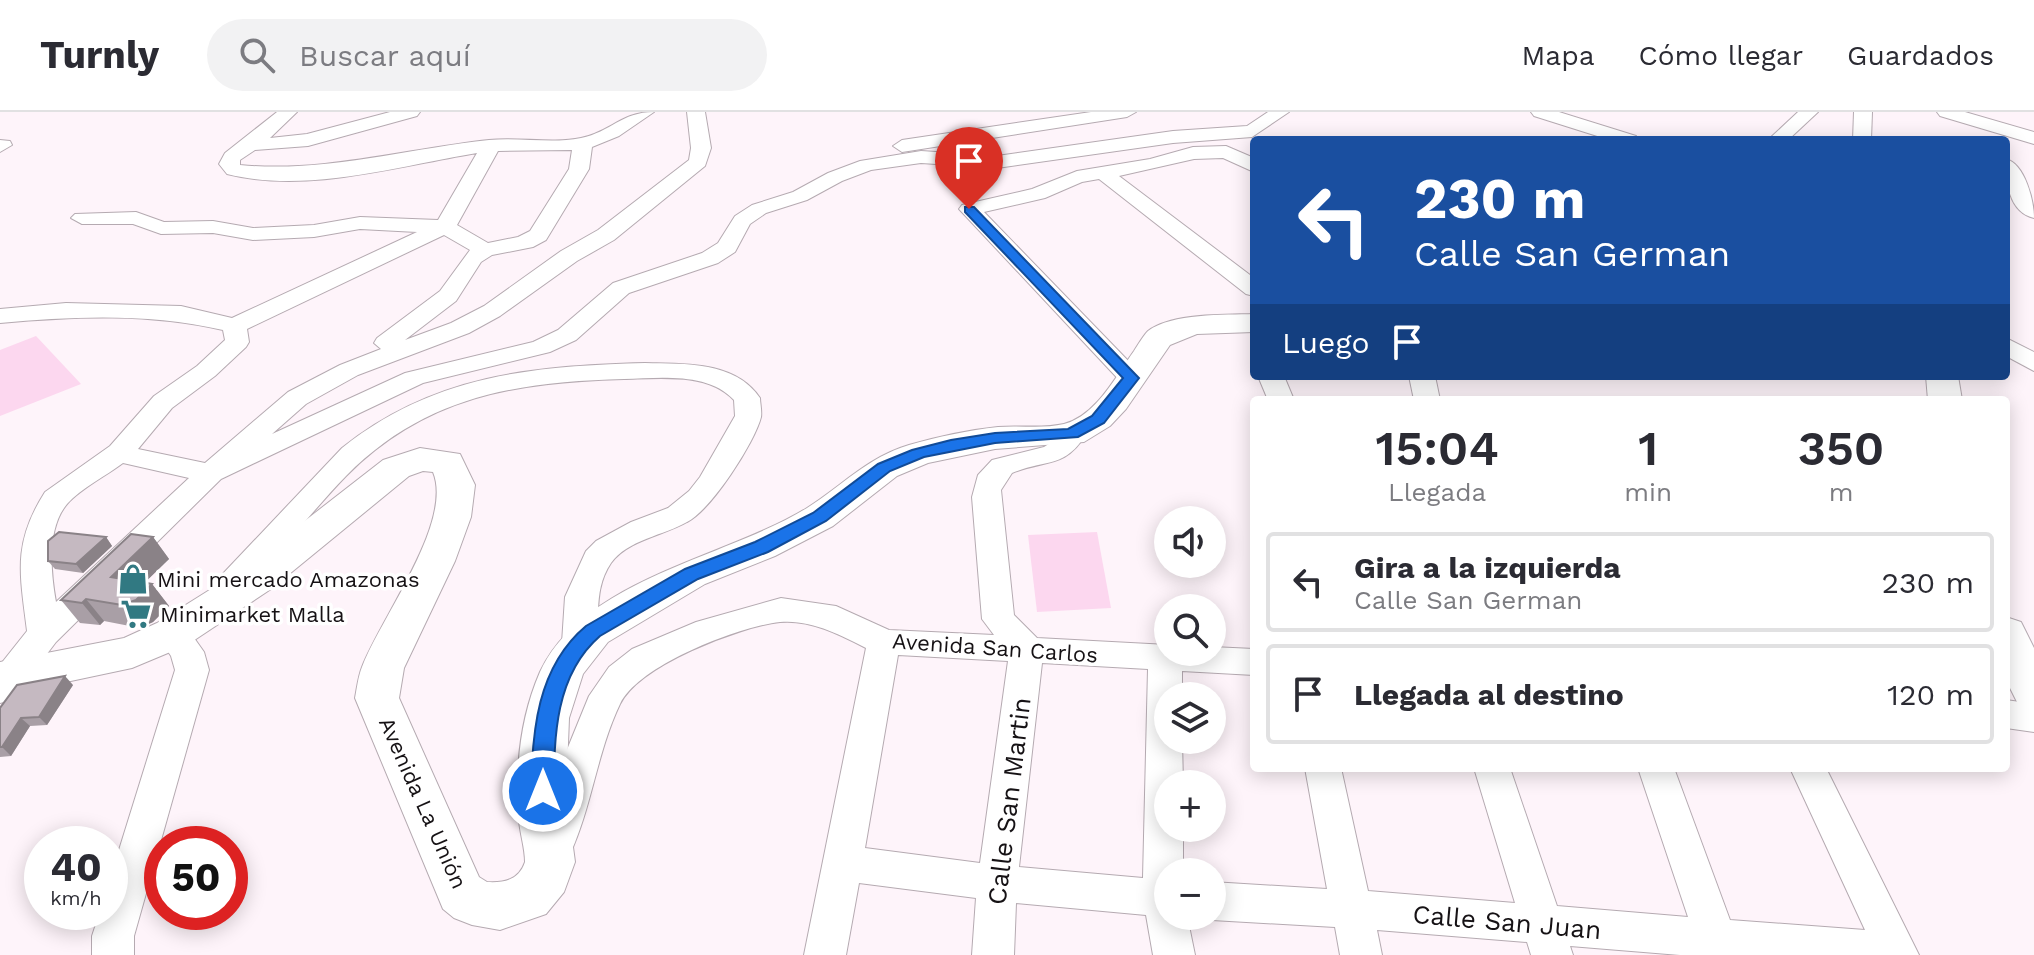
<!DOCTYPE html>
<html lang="es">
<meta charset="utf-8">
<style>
:root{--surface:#fff;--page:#f2f2f3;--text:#2b2b33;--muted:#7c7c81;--line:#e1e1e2}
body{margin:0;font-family:"Work Sans",sans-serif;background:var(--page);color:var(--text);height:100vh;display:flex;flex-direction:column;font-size:30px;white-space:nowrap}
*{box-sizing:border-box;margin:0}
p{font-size:26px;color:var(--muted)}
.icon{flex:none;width:44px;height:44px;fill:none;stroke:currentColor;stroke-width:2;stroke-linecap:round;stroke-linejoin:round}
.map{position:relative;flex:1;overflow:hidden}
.panel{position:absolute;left:1250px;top:284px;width:760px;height:376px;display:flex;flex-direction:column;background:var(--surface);border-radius:8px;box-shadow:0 4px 20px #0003}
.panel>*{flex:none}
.top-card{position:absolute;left:1250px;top:24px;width:760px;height:244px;border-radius:8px;box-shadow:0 4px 20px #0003;background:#1a4fa0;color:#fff;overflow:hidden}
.fabs{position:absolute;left:1154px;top:394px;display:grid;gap:16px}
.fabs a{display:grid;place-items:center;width:72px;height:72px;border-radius:50%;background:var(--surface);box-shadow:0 4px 20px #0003;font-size:40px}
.speed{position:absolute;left:24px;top:714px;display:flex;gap:16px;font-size:40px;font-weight:700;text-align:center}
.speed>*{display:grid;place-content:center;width:104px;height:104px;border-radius:50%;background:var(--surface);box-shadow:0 4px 20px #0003;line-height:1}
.speed small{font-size:20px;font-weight:400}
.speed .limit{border:12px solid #d22;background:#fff;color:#111}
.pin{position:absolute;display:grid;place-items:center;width:68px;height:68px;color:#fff;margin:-82px -34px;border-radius:50% 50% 50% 0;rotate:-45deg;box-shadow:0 0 8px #0007}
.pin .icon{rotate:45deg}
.me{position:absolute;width:88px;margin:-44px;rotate:0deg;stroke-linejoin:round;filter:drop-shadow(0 0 6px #0008)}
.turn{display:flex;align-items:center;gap:28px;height:168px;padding:0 32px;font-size:36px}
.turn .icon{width:104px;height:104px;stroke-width:2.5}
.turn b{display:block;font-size:56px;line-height:68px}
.then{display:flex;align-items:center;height:76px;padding:0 32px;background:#0003;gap:16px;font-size:30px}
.eta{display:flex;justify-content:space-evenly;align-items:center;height:136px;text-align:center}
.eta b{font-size:48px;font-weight:600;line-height:56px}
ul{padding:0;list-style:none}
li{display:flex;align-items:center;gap:24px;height:100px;margin:0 16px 12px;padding:0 16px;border:4px solid var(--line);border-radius:8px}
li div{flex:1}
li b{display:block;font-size:30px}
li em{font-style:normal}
header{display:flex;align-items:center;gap:48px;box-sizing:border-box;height:112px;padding:0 40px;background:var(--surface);border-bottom:2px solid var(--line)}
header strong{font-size:38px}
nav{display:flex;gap:44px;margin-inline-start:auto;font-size:28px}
.search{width:560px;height:72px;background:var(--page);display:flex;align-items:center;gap:20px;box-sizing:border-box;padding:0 28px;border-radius:44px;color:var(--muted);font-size:30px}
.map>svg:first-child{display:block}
.green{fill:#fcd7ef}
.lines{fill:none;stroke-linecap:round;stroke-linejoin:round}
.minor-casing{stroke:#b5aab1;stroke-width:2}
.major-casing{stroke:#b5aab1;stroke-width:2}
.minor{fill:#fff;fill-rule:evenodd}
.major{fill:#fff;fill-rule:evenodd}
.wall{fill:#a99fa6}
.shaded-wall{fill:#8a8287}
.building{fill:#c5b9c1;stroke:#8a8287;stroke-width:2}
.route{fill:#1a73e8;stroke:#114b97;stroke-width:2}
.labels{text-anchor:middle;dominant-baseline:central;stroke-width:7;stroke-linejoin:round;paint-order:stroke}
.poi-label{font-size:22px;fill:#161215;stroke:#fff;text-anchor:start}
.street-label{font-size:22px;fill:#161215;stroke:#fff}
.near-street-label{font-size:26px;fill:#161215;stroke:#fff}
</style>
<header>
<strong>Turnly</strong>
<div class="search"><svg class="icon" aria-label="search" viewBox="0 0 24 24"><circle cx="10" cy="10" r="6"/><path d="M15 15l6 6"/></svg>Buscar aquí</div>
<nav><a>Mapa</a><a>Cómo llegar</a><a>Guardados</a></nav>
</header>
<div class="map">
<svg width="2034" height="843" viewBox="0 0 2034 843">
<rect width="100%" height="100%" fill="#fef4fa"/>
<!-- green -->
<g class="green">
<path d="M36,224L81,272L0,304V238Z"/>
<path d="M1097,420L1111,496L1037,500L1028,423Z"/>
</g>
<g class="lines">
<!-- minor casing -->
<g class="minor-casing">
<g id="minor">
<path d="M277,0H297L270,26L307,22L390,0H420L417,4L308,34L255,38L240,48V53C325,61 405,37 489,28C520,25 551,32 581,26C611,20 621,0 654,0L619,24L592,35L589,57L546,128L533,135L492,143L481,150L456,189L405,228L451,211L484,194L561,139L598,118L689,48L691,36L687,0H705L711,36L705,54L614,128L577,149L500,204L469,221L358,263L306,292L272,322L405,261L533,230L558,218L613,171L702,141L718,131L735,104L752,93L793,80L828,61L860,49L921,39L997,44L1173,19L1247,14L1268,0H1289L1252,25L1173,31L997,56L921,51L871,58L842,69L807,88L766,101L750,112L735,140L718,151L629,181L576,228L550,240L423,271L221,367L56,530L12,588L0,591V553L27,519C20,462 12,432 45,380L110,334L154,284L197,254L225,228L223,218C150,201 75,204 0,211V197L66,191L181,194L232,206L417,120L360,117L314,125L253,128L213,121L161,122L133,112H82L71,106L75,102L136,100L164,110L213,109L253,116L314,113L360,105L438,108L477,41C398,54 307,82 227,62L219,52L225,41ZM572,38L569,57L530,119L518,125L488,131L457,113L498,39ZM444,123L470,138L440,179L377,226L374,231L381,237L340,253L288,280L205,351L138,337L172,296L215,264L246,235L249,230L247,217ZM123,351L189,366L56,490C51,462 46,417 67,392C81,376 106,364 123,351Z"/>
<path d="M1091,0H1136L1127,5L902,40L893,34L902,28Z"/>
<path d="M1531,0H1559L1636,24L1638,28H1610L1534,4Z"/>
<path d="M1798,0H1818L1788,28H1768Z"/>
<path d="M1854,0H1872L1871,28H1853Z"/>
<path d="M1937,0H1965L2034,20V32L1940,4Z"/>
<path d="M0,28L10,29L12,33L0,40Z"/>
<path d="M1226,34L1254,46V60L1223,46L1194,47L1119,64L1254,166V184L1246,182L1099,67L1082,70L1045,86L984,100L1140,261L1144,266L1140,271H1122L959,97L962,93L1032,77L1077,59L1150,47L1193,35Z"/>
<path d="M2006,47C2025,52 2034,89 2034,106C2008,100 2006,69 2006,47Z"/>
<path d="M2006,226L2034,240V259L2006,244Z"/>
<path d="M645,251C685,252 735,249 760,286C760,291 762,299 761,305C755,330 711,398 687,410C665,423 627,428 611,451C590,482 604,515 591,540L579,543L567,540L562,531L565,485L586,439L596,429L631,410L668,396L689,379L700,365L735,304L734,288C708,260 660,266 624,267C516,270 425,284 346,364C310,401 280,442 243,477L232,480L221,477L216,469L342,336C433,263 533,254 645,251Z"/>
<path d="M1258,264H1284L1294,288H1268Z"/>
<path d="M1409,264H1435L1440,288H1414Z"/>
<path d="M1072,314L1082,316L1086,322C1065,357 1045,347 1012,361L1001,378L1014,503L1037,526L1168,533V540H1212V535L1254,537V563L1182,559V584H1168V628H1182L1183,672H1168V716H1183V760H1168V804H1187L1195,843H1153L1146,803L1016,791L1014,843H972L976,786L859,771L846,843H804L866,536C841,523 810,507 780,510C738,515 639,553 620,592C597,640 592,694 570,742L556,747L542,742L537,730L562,650L589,584L609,555L632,537L696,510L781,486L836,494L889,518L994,523L982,507L972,385L978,363L992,348L1044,335L1055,328L1062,316ZM898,543L1008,549L980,751L865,736ZM1042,551L1148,557L1143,766L1019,755Z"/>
<path d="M190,494L201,498L206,506L192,523L204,540L209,558L134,824V843H92V824L100,800H110V767L175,558L171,544L156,522C163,508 175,499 190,494Z"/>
<path d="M2006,588L2034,592V620L2006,616Z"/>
<path d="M1305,656H1341L1368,779L1515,791L1474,656H1510L1557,794L1688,805L1638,656H1674L1730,808L1865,818L1790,656H1826L1919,843H1680L1570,834L1573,843H1531L1527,830L1377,818L1382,843H1340L1335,815L1212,808L1203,804H1212V770L1327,777Z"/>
</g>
</g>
<!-- major casing -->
<g class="major-casing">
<g id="major">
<path d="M1254,202V220L1197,222L1170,233L1126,297L1110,314L1084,330L995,337L928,351L897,364L833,414L775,444L705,472L608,530L583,562L569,606L566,683L575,750L564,780L546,802L500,818L472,813L454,806L443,797L355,586C357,576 358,565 362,555C380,507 454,410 433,360L423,359L409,364L271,477L187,533L132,556L0,584V550L124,526L157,511L243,457L383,348L420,336L460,342L475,373L471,405L455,449L404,556L399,586L479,765L487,770C504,771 519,768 525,750C525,736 520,722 519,708C515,659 520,606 540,560C583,467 726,446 807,396C842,374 868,345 909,333C937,325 969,318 998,315C1019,313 1043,317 1064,312C1096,304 1116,264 1134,239C1138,233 1143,224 1148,219C1172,201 1224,203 1254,202Z"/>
<path d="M1926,264H1958L1962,288H1928Z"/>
<path d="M2006,505L2021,510L2034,536V599L2019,594L2006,568Z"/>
</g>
</g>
<!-- minor -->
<use href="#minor" class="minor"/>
<!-- major -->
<use href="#major" class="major"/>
</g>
<!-- wall -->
<g class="wall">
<path d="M106,425L112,434L83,461L55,457L48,449Z"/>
<path d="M153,425L169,447L144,471L152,472L169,494L153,510L140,516L104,509L100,513L80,511L61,488Z"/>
<path d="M73,573L47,613L30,614L11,644L0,645V596Z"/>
</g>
<!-- shaded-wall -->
<g class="shaded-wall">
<path d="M106,425L112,434L83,461L76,452Z"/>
<path d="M153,425L169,447L128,487L111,465Z"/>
<path d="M152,472L169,494L153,510L140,516L122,493Z"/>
<path d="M86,487L104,509L100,513L82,491Z"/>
<path d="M65,564L73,573L47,613L39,605Z"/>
<path d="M21,606L30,614L11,644L2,635Z"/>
</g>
<!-- building -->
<g class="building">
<path d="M59,420L106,425L76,452L48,449V429Z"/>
<path d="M131,422L153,425L111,465L152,472L136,488L122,493L86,487L82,491L61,488Z"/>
<path d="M65,564L39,605L21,606L2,635H0V596L17,573Z"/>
</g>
<!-- route -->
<path class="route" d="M965,95H974L1136,263L1139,266L1104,311L1078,325L995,331L924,345L890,359L826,409L768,440L698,467L600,524C555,563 554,625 554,679L551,686L543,689L535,686L531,679C532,620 537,555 586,514L685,457L755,430L813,401L878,352L912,338L951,328L995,321L1068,317L1092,304L1123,266L965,100Z"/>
<!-- icons -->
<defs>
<g id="shop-bare" transform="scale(2.4)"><path d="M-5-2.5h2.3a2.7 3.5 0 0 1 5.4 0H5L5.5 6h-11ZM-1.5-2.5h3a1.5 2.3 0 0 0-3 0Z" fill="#317982" stroke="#fff" stroke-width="2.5" paint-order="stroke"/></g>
<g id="supermarket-bare" transform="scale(2.4)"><path d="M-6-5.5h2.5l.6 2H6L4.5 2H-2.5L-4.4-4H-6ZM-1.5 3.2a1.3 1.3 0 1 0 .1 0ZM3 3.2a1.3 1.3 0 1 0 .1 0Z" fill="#317982" stroke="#fff" stroke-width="2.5" paint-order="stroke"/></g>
</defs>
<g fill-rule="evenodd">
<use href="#shop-bare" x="133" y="467"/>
<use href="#supermarket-bare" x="136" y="502"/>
</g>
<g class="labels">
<!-- poi labels -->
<g class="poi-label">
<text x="157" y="467">Mini mercado Amazonas</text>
<text x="160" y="502">Minimarket Malla</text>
</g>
<!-- street labels -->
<g class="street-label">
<text transform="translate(995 536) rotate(4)">Avenida San Carlos</text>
<text transform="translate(423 691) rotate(66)">Avenida La Unión</text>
</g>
<!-- near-street labels -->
<g class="near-street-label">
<text transform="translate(1009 689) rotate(-83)">Calle San Martin</text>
<text transform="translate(1507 810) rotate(5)">Calle San Juan</text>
</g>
</g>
</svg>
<div class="fabs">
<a><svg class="icon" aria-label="sound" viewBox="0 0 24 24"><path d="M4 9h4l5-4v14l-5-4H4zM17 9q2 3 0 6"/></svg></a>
<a><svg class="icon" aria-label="search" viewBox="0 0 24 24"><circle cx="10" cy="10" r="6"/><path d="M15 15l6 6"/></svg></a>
<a><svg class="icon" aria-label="layers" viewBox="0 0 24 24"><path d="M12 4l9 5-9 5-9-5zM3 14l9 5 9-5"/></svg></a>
<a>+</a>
<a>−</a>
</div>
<div class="speed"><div>40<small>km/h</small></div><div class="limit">50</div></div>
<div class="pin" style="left:969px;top:97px;background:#d93025"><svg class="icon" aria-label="arrive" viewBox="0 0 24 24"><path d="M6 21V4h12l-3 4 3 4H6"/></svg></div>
<svg class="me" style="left:543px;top:679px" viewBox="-20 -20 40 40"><circle r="17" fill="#1a73e8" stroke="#fff" stroke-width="3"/><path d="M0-11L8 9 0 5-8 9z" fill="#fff"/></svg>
<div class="top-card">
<div class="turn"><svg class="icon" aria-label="left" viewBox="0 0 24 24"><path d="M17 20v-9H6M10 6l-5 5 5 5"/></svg><div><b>230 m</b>Calle San German</div></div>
<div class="then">Luego<svg class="icon" aria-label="arrive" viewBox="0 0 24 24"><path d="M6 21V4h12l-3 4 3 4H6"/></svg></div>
</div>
<section class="panel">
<div class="eta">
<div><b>15:04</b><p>Llegada</p></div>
<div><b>1</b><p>min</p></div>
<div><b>350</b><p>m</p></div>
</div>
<ul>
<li><svg class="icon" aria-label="left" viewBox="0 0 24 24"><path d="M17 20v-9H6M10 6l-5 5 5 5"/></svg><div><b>Gira a la izquierda</b><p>Calle San German</p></div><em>230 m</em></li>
<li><svg class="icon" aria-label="arrive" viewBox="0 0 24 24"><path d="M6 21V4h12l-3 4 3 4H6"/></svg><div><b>Llegada al destino</b></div><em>120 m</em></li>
</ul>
</section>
</div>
